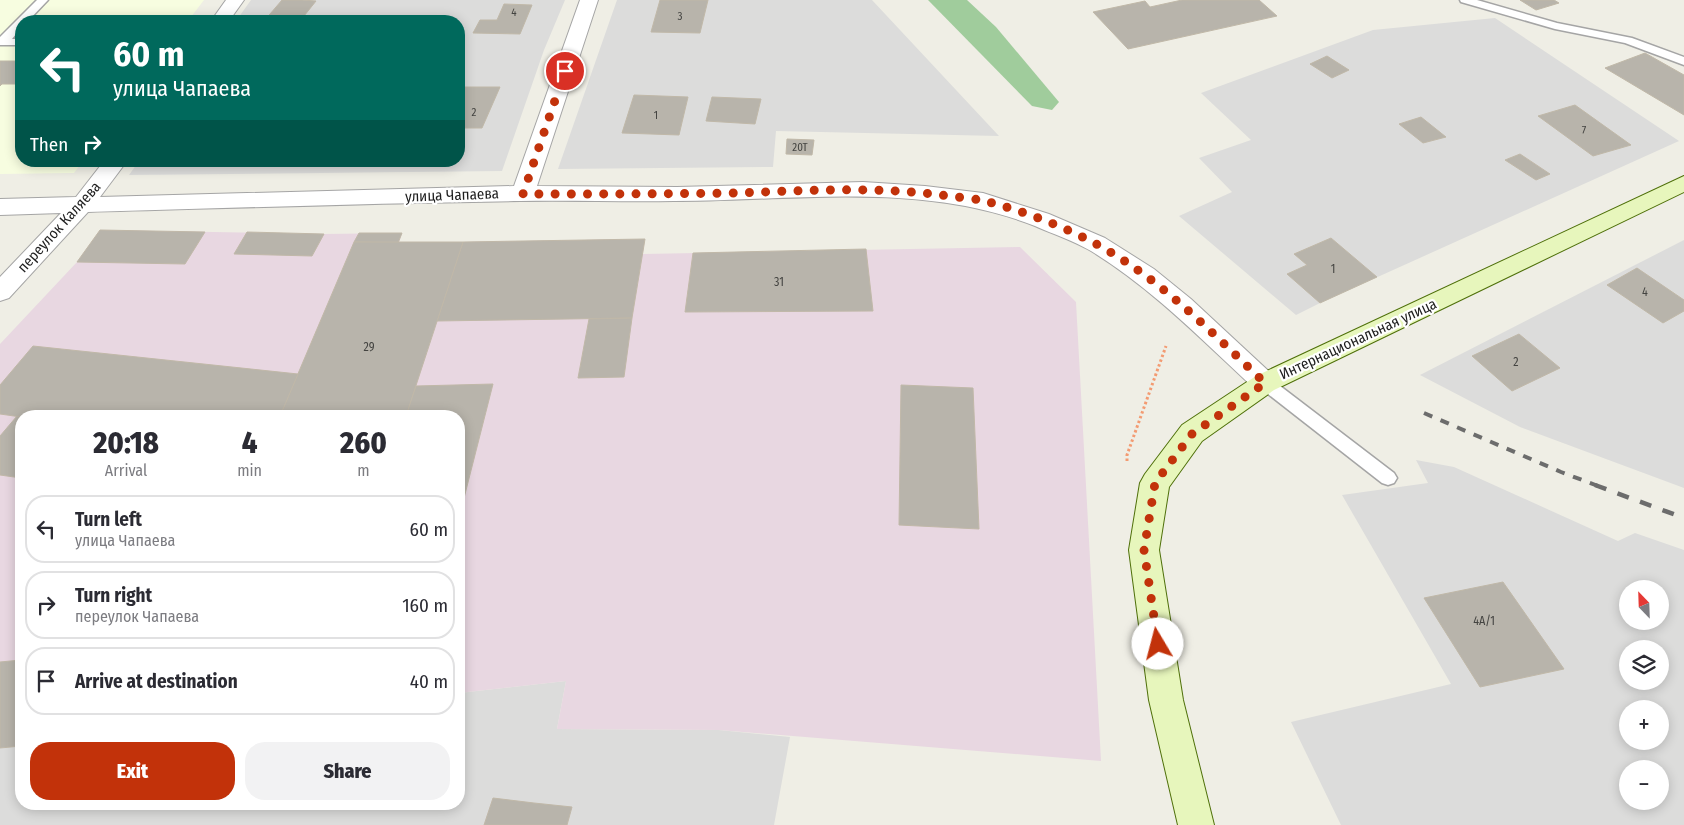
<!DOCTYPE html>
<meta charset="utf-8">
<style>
:root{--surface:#fff;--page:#f2f2f3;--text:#2b2b33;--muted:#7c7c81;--line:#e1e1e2;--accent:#c2320a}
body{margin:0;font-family:"Fira Sans Condensed",sans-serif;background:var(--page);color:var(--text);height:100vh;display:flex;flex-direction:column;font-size:19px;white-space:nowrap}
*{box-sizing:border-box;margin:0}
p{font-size:16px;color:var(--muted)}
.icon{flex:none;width:28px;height:28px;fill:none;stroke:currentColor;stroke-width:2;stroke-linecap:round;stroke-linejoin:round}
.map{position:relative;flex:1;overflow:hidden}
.side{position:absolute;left:15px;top:410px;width:450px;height:400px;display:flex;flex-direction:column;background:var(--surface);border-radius:20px;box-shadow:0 2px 12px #0003}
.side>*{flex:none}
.guide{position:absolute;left:15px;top:15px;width:450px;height:152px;border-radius:20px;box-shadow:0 2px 12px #0003;background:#00695c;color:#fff;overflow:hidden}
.needle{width:32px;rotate:337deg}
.buttons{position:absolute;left:1619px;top:580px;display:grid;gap:10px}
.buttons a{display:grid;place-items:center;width:50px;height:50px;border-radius:50%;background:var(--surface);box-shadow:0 2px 12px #0003;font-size:25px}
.pin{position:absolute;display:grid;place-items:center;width:42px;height:42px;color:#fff;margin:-21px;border:2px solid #fff;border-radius:50%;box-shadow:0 1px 5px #0007}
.me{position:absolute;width:55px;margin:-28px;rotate:352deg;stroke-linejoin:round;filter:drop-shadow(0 0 4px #0008)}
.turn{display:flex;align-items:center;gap:18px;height:105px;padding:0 15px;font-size:22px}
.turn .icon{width:65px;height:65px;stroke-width:2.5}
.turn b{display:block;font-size:35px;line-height:42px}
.then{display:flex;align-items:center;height:48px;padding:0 15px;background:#0003;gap:10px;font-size:19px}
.eta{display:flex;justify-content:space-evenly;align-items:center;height:85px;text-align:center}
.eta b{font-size:30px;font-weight:800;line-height:35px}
.button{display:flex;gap:10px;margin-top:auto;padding:10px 15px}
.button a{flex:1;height:58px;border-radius:20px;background:var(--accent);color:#fff;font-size:20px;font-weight:800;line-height:58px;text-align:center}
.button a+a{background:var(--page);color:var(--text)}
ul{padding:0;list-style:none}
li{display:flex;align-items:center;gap:15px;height:68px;margin:0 10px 8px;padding:0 5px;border:2px solid var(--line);border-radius:20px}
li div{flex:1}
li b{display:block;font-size:19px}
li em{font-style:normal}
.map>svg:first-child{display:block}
.residential{fill:#dcdcdb;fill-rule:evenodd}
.industrial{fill:#e8d7e1}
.education{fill:#f7fde0}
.forest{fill:#a0cc9c}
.building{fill:#b8b4ab;stroke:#c0b8a8}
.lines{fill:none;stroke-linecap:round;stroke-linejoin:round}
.lane-casing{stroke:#a5a5a5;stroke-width:3}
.street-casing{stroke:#a5a5a5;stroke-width:2}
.secondary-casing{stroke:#4f700a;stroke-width:2}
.path{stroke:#f39b72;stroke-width:3;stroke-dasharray:2.5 2.5;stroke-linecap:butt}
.lane{fill:#fff;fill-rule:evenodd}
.street{fill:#fff;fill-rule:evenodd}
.secondary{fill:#e7f6bc;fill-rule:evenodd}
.rail-far1{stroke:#6c6c6c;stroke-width:4;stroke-dasharray:9 9;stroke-linecap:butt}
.rail{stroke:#6c6c6c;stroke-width:4.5;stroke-dasharray:12 12;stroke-linecap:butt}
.route{stroke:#c2320a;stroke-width:9;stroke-dasharray:0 16.2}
.labels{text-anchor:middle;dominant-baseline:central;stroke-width:4.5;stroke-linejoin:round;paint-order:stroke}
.far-number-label{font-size:11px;fill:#444441}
.number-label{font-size:12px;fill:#444441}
.street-label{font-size:15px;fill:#1e1e1e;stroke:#fff}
</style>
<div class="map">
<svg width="1684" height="825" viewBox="0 0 1684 825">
<rect width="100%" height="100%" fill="#efeee5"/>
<!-- residential -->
<g class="residential">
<path d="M251,0H565L544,50L502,171L129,175L139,161H459V21H236Z"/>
<path d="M617,0H872L999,136L776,131L773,167L558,169Z"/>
<path d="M1495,18L1679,141L1320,303L1296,315L1179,216L1232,192L1199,158L1251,140L1201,93L1373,30Z"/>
<path d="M1684,240V488L1520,427L1420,375Z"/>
<path d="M1416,460L1454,467L1618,541L1635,533L1684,550V825H1341L1291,722L1451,684L1342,495L1428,483ZM1628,589H1660V621H1628ZM1628,649H1660V681H1628ZM1628,709H1660V741H1628ZM1628,769H1660V801H1628Z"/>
<path d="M566,681L557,729L719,730L790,737L774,825H0V748L21,746V804H459V693Z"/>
</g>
<!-- industrial -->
<path class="industrial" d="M100,230L324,234L402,233L399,243L645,239L643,254L1020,247L1076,302L1101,761L719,730L557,729L566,681L459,693V416H21V746L0,748V344L77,262Z"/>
<!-- education -->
<path class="education" d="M0,0H204L188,21H21V161H83L74,173L0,174Z"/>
<!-- forest -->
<path class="forest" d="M928,0H967L996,27L1059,102L1052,110L1032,106Z"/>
<!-- building -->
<g class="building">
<path d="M282,0H302L316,1L300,21H264Z"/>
<path d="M660,0H708L700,33L651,32Z"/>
<path d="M1182,0H1259L1277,16L1128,49L1093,12L1145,1L1150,7Z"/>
<path d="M1520,0H1554L1559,3L1536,10Z"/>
<path d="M504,4L532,5L520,34L473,33L480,20H497Z"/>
<path d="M1645,53L1684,75V115L1605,68Z"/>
<path d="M1327,56L1349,70L1332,78L1310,64Z"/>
<path d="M21,58V84H2L0,86V61H19Z"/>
<path d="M464,87H500L482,128H459V97Z"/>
<path d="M634,95L688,97L679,135L622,133Z"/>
<path d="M712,97L761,99L755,124L706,121Z"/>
<path d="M1575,105L1631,145L1593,156L1538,116Z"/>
<path d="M1421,117L1446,137L1423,143L1399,124Z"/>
<path d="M787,139L814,140L812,155L786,154Z"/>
<path d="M1520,154L1550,174L1536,180L1505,160Z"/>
<path d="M100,230L205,232L185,264L77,262Z"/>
<path d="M247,232L324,234L312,256L234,254Z"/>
<path d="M359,233H402L398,243L354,242Z"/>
<path d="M1331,238L1377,277L1320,303L1287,274L1307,265L1294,254Z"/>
<path d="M645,239L632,318L437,321L463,242Z"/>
<path d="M354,242H463L406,416H280Z"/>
<path d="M866,249L873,311L685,312L693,253Z"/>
<path d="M1637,268L1684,300V311L1663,323L1607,285Z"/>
<path d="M632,318L624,377L578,378L589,319Z"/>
<path d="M1519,334L1560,368L1512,391L1472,356Z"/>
<path d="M33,346L298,374L280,416L21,417L0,414V385Z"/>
<path d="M493,384L462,506H459V416H406L416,386Z"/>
<path d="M901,385L973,388L979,529L899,525Z"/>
<path d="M17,416L21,417V478L0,475V436Z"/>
<path d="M1503,582L1564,669L1480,687L1424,598Z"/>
<path d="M21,660V746L0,748V662Z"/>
<path d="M493,798L534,803L572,807L567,825H484Z"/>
</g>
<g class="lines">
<!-- lane casing -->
<g class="lane-casing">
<g id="lane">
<path d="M37,0H48L28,21H21V28L12,39H21V45H0V37Z"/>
<path d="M1460,0H1477L1557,23L1632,38L1684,57V65L1625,43L1555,29L1461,2Z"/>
<path d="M1265,377L1271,379L1394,473L1397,478L1394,483L1388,485L1382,483L1259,387L1257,383L1259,379Z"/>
</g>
</g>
<!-- street casing -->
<g class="street-casing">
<g id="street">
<path d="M226,0H244L229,21H211Z"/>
<path d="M580,0H598L537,186L677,187L863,182L925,186L983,193L1049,214L1105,238L1154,269L1191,299L1274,376L1278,383L1274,390L1265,393L1256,390C1203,341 1153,289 1091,251C1074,241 1053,234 1035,226C921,181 794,201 674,201C623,202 572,200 520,201C376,203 232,208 88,212L9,298L0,301V277L61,213L0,215V199L76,197L104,161H127L100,197L514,186Z"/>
</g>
</g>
<!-- secondary casing -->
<g class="secondary-casing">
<path id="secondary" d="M1684,176V192L1274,390L1202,441L1169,487L1159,550L1183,700L1214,825H1178L1149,700L1129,550L1140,483L1145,474L1182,425L1256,376Z"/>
</g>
<!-- path -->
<path class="path" d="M1127,461V455L1166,346"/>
<!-- lane -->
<use href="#lane" class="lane"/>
<!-- street -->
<use href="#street" class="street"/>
<!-- secondary -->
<use href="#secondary" class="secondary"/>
<!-- rail-far1 -->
<path class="rail-far1" d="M1424,413L1561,472L1598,486"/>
<!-- rail -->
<path class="rail" d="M1595,485L1684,518"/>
</g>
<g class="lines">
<!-- route -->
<path class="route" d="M565,71L523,194C593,194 662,194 732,193C802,191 872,186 941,195C955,197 971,198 985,201C1023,211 1063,226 1098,245C1162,280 1212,333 1265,383L1192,434L1155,483L1144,550L1158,644"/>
</g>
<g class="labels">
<!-- far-number labels -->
<g class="far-number-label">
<text x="514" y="12">4</text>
<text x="680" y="16">3</text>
<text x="474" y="112">2</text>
<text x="656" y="115">1</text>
<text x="1584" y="130">7</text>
<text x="800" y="147">20Т</text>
</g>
<!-- number labels -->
<g class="number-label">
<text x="1333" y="269">1</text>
<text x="779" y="282">31</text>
<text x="1645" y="292">4</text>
<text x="369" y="347">29</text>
<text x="1516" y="362">2</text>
<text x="1484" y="621">4А/1</text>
</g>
<!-- street labels -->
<g class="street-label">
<text transform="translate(452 195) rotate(-2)">улица Чапаева</text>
<text transform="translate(59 227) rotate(-48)">переулок Каляева</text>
<text transform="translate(1358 339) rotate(-25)">Интернациональная улица</text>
</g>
</g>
</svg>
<div class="buttons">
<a><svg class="needle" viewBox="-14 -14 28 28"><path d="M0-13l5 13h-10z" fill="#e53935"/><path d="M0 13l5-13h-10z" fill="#7c7c81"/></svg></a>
<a><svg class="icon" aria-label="layers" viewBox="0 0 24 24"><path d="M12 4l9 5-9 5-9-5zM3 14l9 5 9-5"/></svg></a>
<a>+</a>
<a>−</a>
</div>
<div class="pin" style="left:565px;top:71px;background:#d93025"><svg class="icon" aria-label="arrive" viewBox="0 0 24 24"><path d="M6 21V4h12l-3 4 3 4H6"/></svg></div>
<svg class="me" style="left:1158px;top:644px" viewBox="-20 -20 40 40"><circle r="19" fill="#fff"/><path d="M0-13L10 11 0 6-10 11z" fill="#c2320a"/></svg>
<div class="guide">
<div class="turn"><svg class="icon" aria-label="left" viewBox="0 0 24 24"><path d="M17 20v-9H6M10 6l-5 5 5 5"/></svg><div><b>60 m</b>улица Чапаева</div></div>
<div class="then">Then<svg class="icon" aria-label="right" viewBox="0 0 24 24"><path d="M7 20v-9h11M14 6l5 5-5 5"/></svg></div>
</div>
<section class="side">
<div class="eta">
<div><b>20:18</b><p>Arrival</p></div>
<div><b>4</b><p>min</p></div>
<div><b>260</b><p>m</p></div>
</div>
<ul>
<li><svg class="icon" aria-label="left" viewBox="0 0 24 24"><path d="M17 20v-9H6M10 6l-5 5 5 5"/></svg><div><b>Turn left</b><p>улица Чапаева</p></div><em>60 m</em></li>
<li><svg class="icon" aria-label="right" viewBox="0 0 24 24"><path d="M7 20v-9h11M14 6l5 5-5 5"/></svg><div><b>Turn right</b><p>переулок Чапаева</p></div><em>160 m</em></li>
<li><svg class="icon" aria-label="arrive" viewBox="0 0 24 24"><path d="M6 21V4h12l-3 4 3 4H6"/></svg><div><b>Arrive at destination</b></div><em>40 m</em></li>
</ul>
<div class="button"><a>Exit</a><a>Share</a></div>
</section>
</div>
